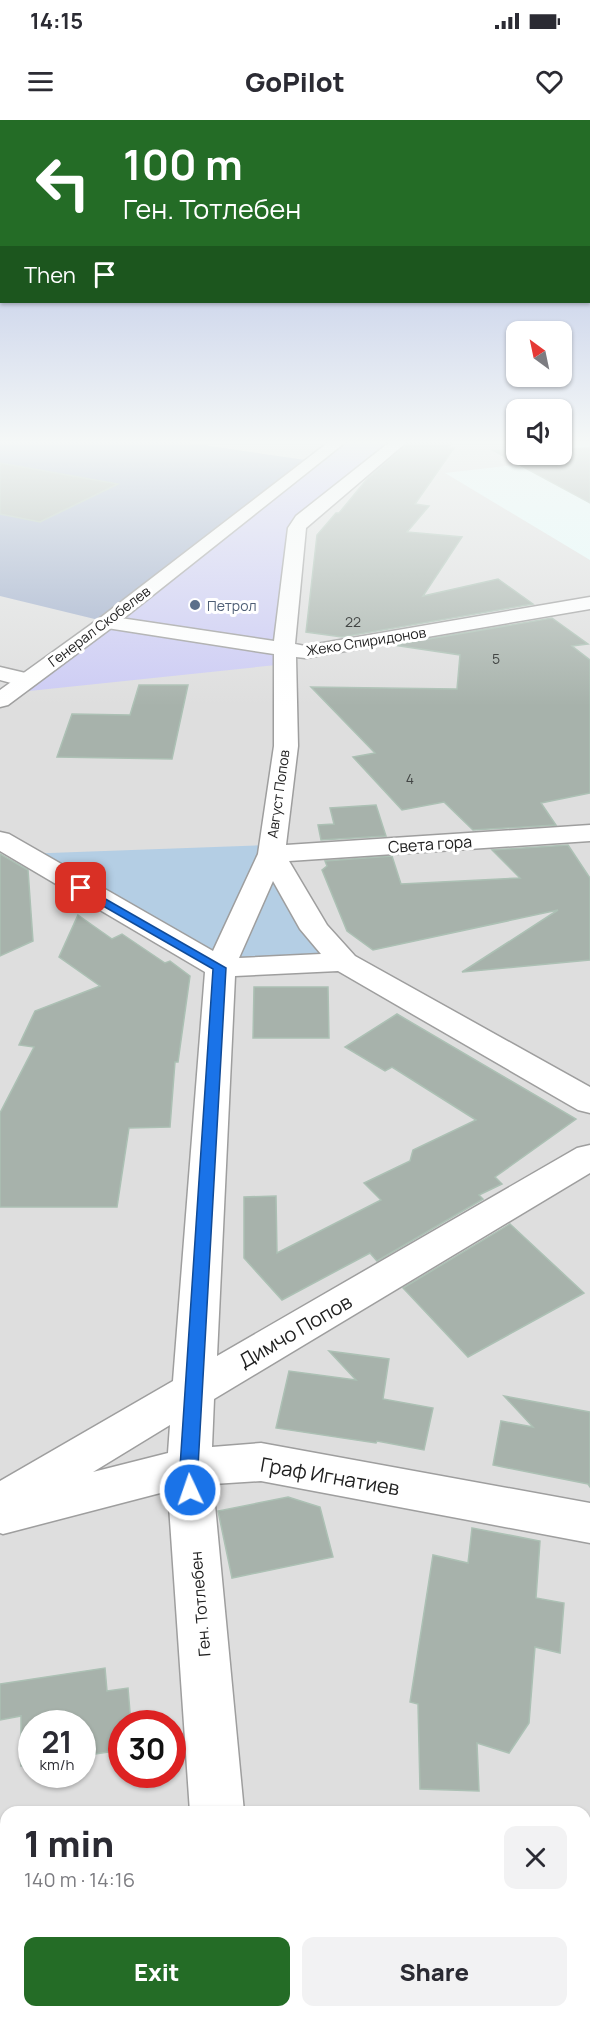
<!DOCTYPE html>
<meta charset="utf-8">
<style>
:root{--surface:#fff;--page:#f2f2f3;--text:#2b2b33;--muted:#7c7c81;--accent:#246c26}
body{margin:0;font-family:Manrope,sans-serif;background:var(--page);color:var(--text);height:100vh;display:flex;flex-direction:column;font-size:22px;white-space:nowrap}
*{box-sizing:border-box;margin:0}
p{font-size:20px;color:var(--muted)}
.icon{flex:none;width:33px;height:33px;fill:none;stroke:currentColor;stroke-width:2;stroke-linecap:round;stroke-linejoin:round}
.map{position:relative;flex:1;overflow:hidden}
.panel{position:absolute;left:0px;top:1686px;width:591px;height:212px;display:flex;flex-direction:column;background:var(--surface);border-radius:18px 18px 0 0;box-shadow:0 2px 4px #0004}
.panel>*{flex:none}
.hud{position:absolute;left:0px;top:0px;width:591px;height:183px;box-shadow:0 2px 4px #0004;background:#246c26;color:#fff;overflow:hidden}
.needle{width:39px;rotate:327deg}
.controls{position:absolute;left:506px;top:201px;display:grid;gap:12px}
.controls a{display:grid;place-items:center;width:66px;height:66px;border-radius:12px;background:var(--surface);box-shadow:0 2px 4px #0004;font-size:30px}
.speed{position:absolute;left:18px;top:1590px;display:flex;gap:12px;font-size:30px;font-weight:700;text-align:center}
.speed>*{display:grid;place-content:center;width:78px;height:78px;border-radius:50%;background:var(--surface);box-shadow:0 2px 4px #0004;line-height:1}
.speed small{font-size:15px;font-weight:400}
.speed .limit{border:9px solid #d22;background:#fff;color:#111}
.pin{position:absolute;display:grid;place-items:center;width:51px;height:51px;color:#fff;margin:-26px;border-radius:12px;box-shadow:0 3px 9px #0006}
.me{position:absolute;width:66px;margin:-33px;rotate:357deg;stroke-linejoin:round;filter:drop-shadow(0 0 4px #0008)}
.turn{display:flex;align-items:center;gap:21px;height:126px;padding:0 24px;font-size:27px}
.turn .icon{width:78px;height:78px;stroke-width:2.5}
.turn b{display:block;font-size:42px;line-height:51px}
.then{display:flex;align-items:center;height:57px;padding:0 24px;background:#0003;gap:12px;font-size:22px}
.round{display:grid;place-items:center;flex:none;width:63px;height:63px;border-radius:12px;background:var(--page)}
.summary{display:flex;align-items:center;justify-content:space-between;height:102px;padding:0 24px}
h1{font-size:36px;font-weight:800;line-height:45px}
.action{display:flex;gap:12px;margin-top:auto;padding:12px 24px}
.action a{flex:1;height:69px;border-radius:12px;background:var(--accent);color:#fff;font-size:24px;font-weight:800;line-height:69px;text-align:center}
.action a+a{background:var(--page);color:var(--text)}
.status{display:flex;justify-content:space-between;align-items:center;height:42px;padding:0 30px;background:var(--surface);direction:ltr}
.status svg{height:16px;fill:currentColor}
header{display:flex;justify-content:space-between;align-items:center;height:78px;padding:0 24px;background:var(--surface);font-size:27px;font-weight:800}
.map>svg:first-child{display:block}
.residential{fill:#dedede;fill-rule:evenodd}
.education{fill:#e5fcfb}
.grass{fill:#b4cee4}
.forest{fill:#a1afcb}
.park{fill:#cccbf4}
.building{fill:#a7b2ab;stroke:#acc0b4;stroke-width:1.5}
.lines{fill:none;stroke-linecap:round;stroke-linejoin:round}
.minor-casing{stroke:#9e9e9e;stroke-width:3}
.tertiary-casing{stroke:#9e9e9e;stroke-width:3}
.minor{fill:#fff;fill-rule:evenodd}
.tertiary{fill:#fff;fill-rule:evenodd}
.route{fill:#1a73e8;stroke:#114b97;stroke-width:1.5}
.service-dot{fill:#5c6f8a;stroke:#fff;stroke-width:2}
.labels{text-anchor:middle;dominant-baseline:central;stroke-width:6;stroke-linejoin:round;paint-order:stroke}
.far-service-label{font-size:14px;fill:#4e5e75;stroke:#fff;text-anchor:start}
.number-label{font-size:14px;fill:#424544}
.far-street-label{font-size:14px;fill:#212121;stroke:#fff}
.street-label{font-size:16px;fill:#212121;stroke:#fff}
.near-street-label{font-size:20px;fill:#212121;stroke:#fff}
</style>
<div class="status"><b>14:15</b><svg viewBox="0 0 49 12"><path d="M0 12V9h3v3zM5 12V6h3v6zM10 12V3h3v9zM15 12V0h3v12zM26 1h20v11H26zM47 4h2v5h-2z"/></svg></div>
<header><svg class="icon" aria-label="menu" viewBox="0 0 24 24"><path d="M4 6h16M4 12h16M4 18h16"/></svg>GoPilot<svg class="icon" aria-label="heart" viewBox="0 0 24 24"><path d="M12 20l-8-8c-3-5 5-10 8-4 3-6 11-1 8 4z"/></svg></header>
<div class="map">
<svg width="590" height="1897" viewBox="0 0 590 1897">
<rect width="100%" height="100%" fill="#e8f0ed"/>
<!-- residential -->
<path class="residential" d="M0,321H516V334H561V321H590V1897H0ZM32,1604H82V1654H32ZM122,1604H172V1654H122ZM6,1692H585V1892H6Z"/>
<!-- education -->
<path class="education" d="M561,321H590V440L445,353L565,339L561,331Z"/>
<!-- grass -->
<path class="grass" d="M270,725L344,842L220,848L22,734Z"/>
<!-- forest -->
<path class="forest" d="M0,321H176L312,341L107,502L0,476Z"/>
<!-- park -->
<path class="park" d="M339,321H400L302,399L286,544L10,573Z"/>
<!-- building -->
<g class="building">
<path d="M410,321H454L448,328H454L415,384L429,386L407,412L462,417L423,476L498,459L533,484L342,517L306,512L317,415L336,393H339L367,359Z"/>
<path d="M590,328V383L494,331L516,330V334H561V329Z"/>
<path d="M0,343L118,364L40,402L0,394Z"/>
<path d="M552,498L588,524L572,526L590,540V673L541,683L556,705L473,710L444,682L402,690L353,637L375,633L311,567L457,569L460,535L393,525Z"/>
<path d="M139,565H188L172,639L57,637L72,594L130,595Z"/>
<path d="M376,685L386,716L321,720L318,705L334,704L330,688Z"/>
<path d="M568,725L590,758V840L462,852L558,790L373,830L347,811L322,750L327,746L325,741L392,736L401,764L520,758L492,730Z"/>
<path d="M0,734L28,750L33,821L0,836Z"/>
<path d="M78,795L112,819L122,814L165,843L170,841L190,856L178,942H175L170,1007L129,1008L117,1087H0V993L34,927L19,925L35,891L100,866L59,837Z"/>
<path d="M254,867H328L329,918H253Z"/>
<path d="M397,894L576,999L495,1057L502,1064L479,1075L483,1079L377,1141L370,1133L282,1180L244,1138V1077L276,1076L277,1133L381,1080L364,1063L410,1041L413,1030L476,1000L392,947L385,951L345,927Z"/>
<path d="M510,1104L584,1173L468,1237L403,1168Z"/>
<path d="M329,1231L389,1239L383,1279L433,1288L424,1330L377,1321L376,1323L276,1308L289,1251L356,1260Z"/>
<path d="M504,1276L590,1292V1367L588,1364L493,1345L501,1301L533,1307Z"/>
<path d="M288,1377L320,1387L333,1437L232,1458L218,1391Z"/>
<path d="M472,1408L540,1421L536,1478L564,1483L560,1533L535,1527L529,1603L509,1633L477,1623L479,1671L420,1669L418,1584L410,1582L433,1435L468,1443Z"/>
<path d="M105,1548L107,1571L128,1568L131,1604H122V1630L82,1636V1604H32V1645L21,1646V1596L0,1600V1564Z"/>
</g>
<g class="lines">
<!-- minor casing -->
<g class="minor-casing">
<g id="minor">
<path d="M391,321H408L306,408L295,524L305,526L590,477V489L305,538L296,537L298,626L286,725L590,705V721L289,741L327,805L355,836L590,967V993L578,990L338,851L235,856L217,1236L577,1028L590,1025V1053L214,1279L212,1327L261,1323L590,1383V1423L261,1361L213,1364L244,1692H190L168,1371L3,1414L0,1413V1361L173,1261L205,852L0,731V712L9,714L213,831L258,734L274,626V534L107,508L100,506L97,502L100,498L107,496L274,521L288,408L296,396ZM273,761L300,809L321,834L239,838ZM170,1305L168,1333L93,1352Z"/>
<path d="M0,547L34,555L37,560L34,565L26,567L0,560Z"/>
<rect x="203" y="1892" width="60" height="5"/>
</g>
</g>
<!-- tertiary casing -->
<g class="tertiary-casing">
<path id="tertiary" d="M330,321H347L114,506L8,585L0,587V570L100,498Z"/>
</g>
<!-- minor -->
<use href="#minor" class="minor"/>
<!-- tertiary -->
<use href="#tertiary" class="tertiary"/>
</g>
<!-- sky -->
<linearGradient id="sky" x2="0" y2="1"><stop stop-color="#a2b1df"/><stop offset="0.55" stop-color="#f5f8f7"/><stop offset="1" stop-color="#f5f8f7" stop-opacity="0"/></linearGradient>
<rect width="590" height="586" fill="url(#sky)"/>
<!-- route -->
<path class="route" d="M81,765L226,848L198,1347L200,1370L197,1376L190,1378L184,1376L181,1370L180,1347L213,849L77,771V766Z"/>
<!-- markers -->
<circle class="service-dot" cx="195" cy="485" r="6"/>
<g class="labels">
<!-- far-service labels -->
<g class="far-service-label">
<text x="207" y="485">Петрол</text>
</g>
<!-- number labels -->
<g class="number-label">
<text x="353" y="501">22</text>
<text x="496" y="538">5</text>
<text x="410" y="658">4</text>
</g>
<!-- far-street labels -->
<g class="far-street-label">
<text transform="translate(99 506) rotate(-37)">Генерал Скобелев</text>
<text transform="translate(366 521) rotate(-9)">Жеко Спиридонов</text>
<text transform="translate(278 674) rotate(-82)">Август Попов</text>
</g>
<!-- street labels -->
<g class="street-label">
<text transform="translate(430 724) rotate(-4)">Света гора</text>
<text transform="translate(200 1484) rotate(-95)">Ген. Тотлебен</text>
</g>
<!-- near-street labels -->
<g class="near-street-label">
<text transform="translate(295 1211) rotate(-30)">Димчо Попов</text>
<text transform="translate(330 1356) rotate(10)">Граф Игнатиев</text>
</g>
</g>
</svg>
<div class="controls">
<a><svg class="needle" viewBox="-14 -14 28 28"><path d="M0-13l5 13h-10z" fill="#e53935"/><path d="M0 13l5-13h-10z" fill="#7c7c81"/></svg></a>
<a><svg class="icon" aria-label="sound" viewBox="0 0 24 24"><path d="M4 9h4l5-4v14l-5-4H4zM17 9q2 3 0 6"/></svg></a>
</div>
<div class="speed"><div>21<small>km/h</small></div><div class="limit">30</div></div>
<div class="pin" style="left:81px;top:768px;background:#d93025"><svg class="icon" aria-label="arrive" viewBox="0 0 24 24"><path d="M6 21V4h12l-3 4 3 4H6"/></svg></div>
<svg class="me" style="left:190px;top:1370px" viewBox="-20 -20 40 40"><circle r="17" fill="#1a73e8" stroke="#fff" stroke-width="3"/><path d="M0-11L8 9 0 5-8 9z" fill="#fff"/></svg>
<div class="hud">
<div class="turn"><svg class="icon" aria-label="left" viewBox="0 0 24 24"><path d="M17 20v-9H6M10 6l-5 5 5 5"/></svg><div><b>100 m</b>Ген. Тотлебен</div></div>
<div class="then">Then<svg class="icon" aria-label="arrive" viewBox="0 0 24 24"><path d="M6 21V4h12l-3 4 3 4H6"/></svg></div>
</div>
<section class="panel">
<div class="summary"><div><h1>1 min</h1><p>140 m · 14:16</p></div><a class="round"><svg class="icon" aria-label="close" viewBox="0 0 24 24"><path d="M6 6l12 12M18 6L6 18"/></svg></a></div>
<div class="action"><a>Exit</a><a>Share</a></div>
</section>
</div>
